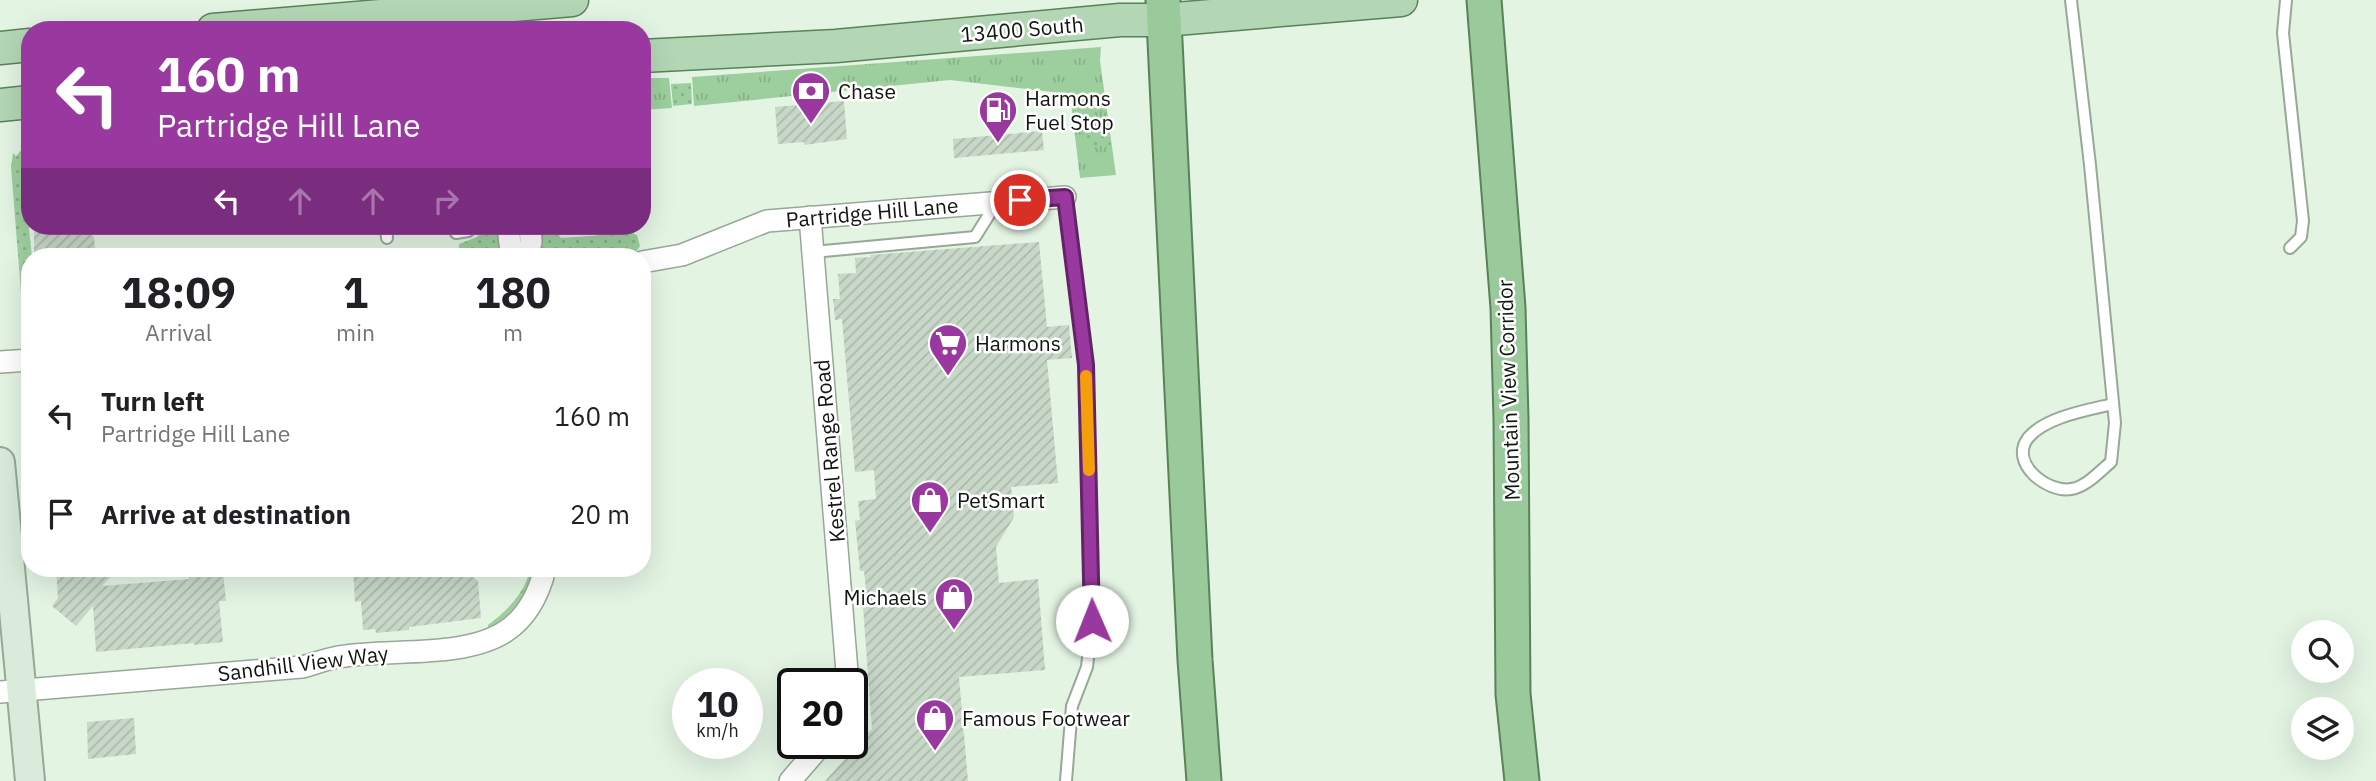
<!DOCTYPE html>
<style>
:root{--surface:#fff;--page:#f2f2f2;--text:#202124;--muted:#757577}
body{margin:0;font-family:"IBM Plex Sans",sans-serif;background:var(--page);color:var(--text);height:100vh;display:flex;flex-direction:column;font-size:26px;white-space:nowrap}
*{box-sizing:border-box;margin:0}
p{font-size:23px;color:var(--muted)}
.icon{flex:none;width:38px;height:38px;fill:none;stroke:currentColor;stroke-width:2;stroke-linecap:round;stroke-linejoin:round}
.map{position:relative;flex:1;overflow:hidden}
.details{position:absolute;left:21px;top:248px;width:630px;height:329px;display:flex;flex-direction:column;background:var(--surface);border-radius:28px;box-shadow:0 7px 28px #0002}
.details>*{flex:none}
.hud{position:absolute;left:21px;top:21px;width:630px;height:214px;border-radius:28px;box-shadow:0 7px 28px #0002;background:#99389f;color:#fff;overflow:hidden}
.buttons{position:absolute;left:2291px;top:620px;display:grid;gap:14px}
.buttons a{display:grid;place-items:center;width:63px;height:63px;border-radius:50%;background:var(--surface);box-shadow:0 7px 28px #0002;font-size:35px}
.speed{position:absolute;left:672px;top:668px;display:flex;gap:14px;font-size:35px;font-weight:700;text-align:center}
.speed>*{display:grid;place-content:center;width:91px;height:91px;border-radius:50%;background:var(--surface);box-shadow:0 7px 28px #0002;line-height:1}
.speed small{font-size:18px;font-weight:400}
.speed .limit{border:4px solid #111;border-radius:10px;background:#fff;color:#111}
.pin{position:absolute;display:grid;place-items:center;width:60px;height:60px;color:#fff;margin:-30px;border:4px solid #fff;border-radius:50%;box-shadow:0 2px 7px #0007}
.me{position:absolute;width:77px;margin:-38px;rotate:359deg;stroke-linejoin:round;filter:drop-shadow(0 0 5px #0008)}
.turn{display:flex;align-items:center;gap:24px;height:147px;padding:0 21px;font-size:32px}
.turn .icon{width:91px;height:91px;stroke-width:2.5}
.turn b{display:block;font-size:49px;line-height:60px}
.lanes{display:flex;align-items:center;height:66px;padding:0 21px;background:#0003;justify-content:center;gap:35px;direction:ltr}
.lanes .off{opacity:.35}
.eta{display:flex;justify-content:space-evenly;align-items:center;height:119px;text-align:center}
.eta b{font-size:42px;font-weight:700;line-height:49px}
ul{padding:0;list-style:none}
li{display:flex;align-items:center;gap:21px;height:98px;padding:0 21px}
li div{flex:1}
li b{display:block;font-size:26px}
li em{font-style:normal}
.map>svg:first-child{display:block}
.grass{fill:url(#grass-tufts)}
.garden{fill:url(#garden-dots)}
.building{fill:url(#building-hatch)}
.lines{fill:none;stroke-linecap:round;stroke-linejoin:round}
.service-casing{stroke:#98a898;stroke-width:14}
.minor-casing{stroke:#98a898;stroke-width:24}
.secondary-casing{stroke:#98a898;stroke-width:32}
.primary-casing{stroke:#59825a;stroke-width:35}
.trunk-casing{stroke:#59825a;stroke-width:37}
.service{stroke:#fff;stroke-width:10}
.minor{stroke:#fff;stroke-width:21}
.secondary{stroke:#d9ebda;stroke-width:28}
.primary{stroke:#b3d7b4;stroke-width:32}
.trunk{stroke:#9aca9b;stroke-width:33}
.route-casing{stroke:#632467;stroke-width:18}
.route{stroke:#99389f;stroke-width:12}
.slow{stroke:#f59e0b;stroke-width:12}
.labels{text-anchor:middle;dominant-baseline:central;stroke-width:5;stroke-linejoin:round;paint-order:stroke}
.street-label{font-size:21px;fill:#101510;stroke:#fff}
.poi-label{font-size:21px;fill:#101510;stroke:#fff;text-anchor:start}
</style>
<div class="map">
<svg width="2376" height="781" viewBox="0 0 2376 781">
<defs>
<pattern id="grass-tufts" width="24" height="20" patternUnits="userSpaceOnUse" patternTransform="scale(1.75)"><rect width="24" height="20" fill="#9dcf9e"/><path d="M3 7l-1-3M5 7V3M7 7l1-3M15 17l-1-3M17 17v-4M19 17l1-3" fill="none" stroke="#86b187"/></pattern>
<pattern id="garden-dots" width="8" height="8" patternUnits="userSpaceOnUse" patternTransform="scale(1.75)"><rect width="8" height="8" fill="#9dcf9e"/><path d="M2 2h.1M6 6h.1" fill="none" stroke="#86b187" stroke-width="1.8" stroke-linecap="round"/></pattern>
<pattern id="building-hatch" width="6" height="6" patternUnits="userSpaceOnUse" patternTransform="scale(1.75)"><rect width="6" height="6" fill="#c8d8c8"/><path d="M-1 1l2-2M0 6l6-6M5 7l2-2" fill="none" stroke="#abb8ab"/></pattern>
</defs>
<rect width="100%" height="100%" fill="#e3f4e3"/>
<!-- grass -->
<g class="grass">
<path d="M1101,47L1100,61L1116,175L1080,178L1070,94L950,80L694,106L692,77Z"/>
<path d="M642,78H669L672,108L642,110Z"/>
</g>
<!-- garden -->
<g class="garden">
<path d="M691,83L692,104L673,106L671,84Z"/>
<path d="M1108,119L1111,145L1085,147L1082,121Z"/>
<path d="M30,140V199L26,200L32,257H30V324L22,305L11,167L13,153L16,156Z"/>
<path d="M487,226H501L503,248L499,257H460L459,244L477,237Z"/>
<path d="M537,226H551L561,238L632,233L637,235L640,246L636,252L551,257L540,249Z"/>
<path d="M530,569H535C529,597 511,614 488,630V625C508,610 525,593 530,569Z"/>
</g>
<!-- building -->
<g class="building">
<path d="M844,101L847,139L804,145V142L778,144L775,107Z"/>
<path d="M1042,131L1044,150L954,158L953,139Z"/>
<path d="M34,226H81L94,237L96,257H34Z"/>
<path d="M1039,242L1047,327L1069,325L1072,358L1047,360L1058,483L1011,487L1014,517L996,547L999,583L1038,579L1045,670L959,677L968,781H825L872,729L863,607H868L864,571H860L855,521L860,520L858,501L876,499L874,470L855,472L842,319L835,320L833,299H840L838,274L856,273L855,258L871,257L870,255Z"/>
<path d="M56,569H118L102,586L189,579V575L223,572L226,601H219L223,642L194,645V643L96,652L93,606L76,626L52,606L58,598Z"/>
<path d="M353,569H464L478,581L481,618L409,627V630L376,633L375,629L363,630L361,601L355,602Z"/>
<path d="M134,718L136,754L88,759L87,722Z"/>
</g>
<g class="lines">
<!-- service casing -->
<g class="service-casing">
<g id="service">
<path d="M2071,0L2090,165L2115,423L2111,462C2099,472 2086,487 2071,489C2047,493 2009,463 2028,438C2045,417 2088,410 2113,404"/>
<path d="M2286,0L2283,33L2303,221L2301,237L2290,248"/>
<path d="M1065,197L1086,365L1092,620L1087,667L1072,706L1066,781"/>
<path d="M386,226L387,238"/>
<path d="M456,233L468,231L474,226"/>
<path d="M813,252L975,237L997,202"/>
</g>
</g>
<!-- minor casing -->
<g class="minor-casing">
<g id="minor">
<path d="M810,217L848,684"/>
<path d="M508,226L510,244L516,257"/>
<path d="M527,257L531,242L530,226"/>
<path d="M642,262L682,255L767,221L1065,197"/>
<path d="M0,362L30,360"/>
<path d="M0,692L302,667C314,664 326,659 338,657C387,648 464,659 506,631C527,617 539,593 545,569"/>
<path d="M790,781L822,744"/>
</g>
</g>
<!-- secondary casing -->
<g class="secondary-casing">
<path id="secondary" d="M0,462L30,781"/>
</g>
<!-- primary casing -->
<g class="primary-casing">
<g id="primary">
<path d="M213,30L572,0"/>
<path d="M0,48L30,45"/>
<path d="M642,56L836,46L1120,20H1164L1401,0"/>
<path d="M0,105L30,102"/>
</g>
</g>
<!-- trunk casing -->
<g class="trunk-casing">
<g id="trunk">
<path d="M1163,0L1195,660L1204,781"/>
<path d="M1484,0L1508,308L1511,419L1513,694L1522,781"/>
</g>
</g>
<!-- service -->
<use href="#service" class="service"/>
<!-- minor -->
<use href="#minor" class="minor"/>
<!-- secondary -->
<use href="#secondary" class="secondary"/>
<!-- primary -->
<use href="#primary" class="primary"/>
<!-- trunk -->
<use href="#trunk" class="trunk"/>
</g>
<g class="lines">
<!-- route casing -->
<g class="route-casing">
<path id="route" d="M1020,200L1065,197L1086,365L1092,621"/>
</g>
<!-- route -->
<use href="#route" class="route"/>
<!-- slow -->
<path class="slow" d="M1086,376L1089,470"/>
</g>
<!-- icons -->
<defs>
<g id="bank-pin" transform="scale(2.0125)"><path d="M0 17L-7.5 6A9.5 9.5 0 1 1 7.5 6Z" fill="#99389f" stroke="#fff"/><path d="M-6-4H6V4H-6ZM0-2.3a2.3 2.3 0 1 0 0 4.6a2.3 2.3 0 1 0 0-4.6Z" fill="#fff"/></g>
<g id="fuel-pin" transform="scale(2.0125)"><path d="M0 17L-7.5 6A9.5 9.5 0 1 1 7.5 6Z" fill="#99389f" stroke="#fff"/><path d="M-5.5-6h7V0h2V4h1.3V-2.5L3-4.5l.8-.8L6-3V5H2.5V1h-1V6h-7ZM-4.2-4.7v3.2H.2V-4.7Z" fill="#fff"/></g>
<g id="supermarket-pin" transform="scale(2.0125)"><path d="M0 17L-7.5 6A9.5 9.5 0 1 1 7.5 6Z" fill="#99389f" stroke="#fff"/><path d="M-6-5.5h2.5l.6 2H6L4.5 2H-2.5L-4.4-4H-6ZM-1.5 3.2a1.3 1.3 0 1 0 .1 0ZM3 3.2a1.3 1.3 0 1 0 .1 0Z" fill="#fff"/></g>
<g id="shop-pin" transform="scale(2.0125)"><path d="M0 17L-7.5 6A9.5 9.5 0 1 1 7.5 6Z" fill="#99389f" stroke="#fff"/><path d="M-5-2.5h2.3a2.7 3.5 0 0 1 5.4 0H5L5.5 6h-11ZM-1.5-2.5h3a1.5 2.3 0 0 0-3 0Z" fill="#fff"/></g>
</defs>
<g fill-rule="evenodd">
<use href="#bank-pin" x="811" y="91"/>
<use href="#fuel-pin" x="998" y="110"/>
<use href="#supermarket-pin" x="948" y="343"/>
<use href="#shop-pin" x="930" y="500"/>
<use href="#shop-pin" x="954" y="597"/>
<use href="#shop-pin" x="935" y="718"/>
</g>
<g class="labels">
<!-- street labels -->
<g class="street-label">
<text transform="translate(1022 29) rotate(-5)">13400 South</text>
<text transform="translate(872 212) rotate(-5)">Partridge Hill Lane</text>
<text transform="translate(1508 390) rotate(-92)">Mountain View Corridor</text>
<text transform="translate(829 451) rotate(-95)">Kestrel Range Road</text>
<text transform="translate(303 663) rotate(-7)">Sandhill View Way</text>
</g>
<!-- poi labels -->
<g class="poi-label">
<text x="838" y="91">Chase</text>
<text x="1025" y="98">Harmons<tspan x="1025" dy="24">Fuel Stop</tspan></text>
<text x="975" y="343">Harmons</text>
<text x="957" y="500">PetSmart</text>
<text x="927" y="597" text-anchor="end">Michaels</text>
<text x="962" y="718">Famous Footwear</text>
</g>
</g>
</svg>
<div class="buttons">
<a><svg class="icon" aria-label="search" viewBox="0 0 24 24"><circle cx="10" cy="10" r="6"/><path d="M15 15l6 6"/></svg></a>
<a><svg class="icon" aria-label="layers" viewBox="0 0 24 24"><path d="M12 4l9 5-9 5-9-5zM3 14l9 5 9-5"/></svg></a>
</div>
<div class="speed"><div>10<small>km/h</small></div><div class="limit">20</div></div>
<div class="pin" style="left:1020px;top:200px;background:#d93025"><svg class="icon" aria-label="arrive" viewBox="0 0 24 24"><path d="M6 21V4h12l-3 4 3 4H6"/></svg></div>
<svg class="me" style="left:1092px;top:621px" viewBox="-20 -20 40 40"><circle r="19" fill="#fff"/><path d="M0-13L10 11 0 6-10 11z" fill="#99389f"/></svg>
<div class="hud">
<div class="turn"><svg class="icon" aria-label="left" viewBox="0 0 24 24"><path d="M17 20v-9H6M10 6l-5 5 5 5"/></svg><div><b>160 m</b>Partridge Hill Lane</div></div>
<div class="lanes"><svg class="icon" aria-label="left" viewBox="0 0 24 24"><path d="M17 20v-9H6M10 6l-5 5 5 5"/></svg><svg class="icon off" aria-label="ahead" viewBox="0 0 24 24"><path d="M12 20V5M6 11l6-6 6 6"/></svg><svg class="icon off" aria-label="ahead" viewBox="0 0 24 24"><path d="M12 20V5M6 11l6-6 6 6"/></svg><svg class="icon off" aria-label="right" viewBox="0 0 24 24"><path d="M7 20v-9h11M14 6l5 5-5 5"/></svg></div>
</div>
<section class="details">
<div class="eta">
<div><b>18:09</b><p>Arrival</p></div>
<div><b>1</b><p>min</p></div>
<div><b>180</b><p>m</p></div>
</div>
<ul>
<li><svg class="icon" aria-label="left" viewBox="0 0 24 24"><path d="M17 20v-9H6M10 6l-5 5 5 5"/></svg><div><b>Turn left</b><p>Partridge Hill Lane</p></div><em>160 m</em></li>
<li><svg class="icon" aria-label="arrive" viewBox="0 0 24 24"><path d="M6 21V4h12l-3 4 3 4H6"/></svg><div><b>Arrive at destination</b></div><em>20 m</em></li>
</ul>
</section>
</div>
